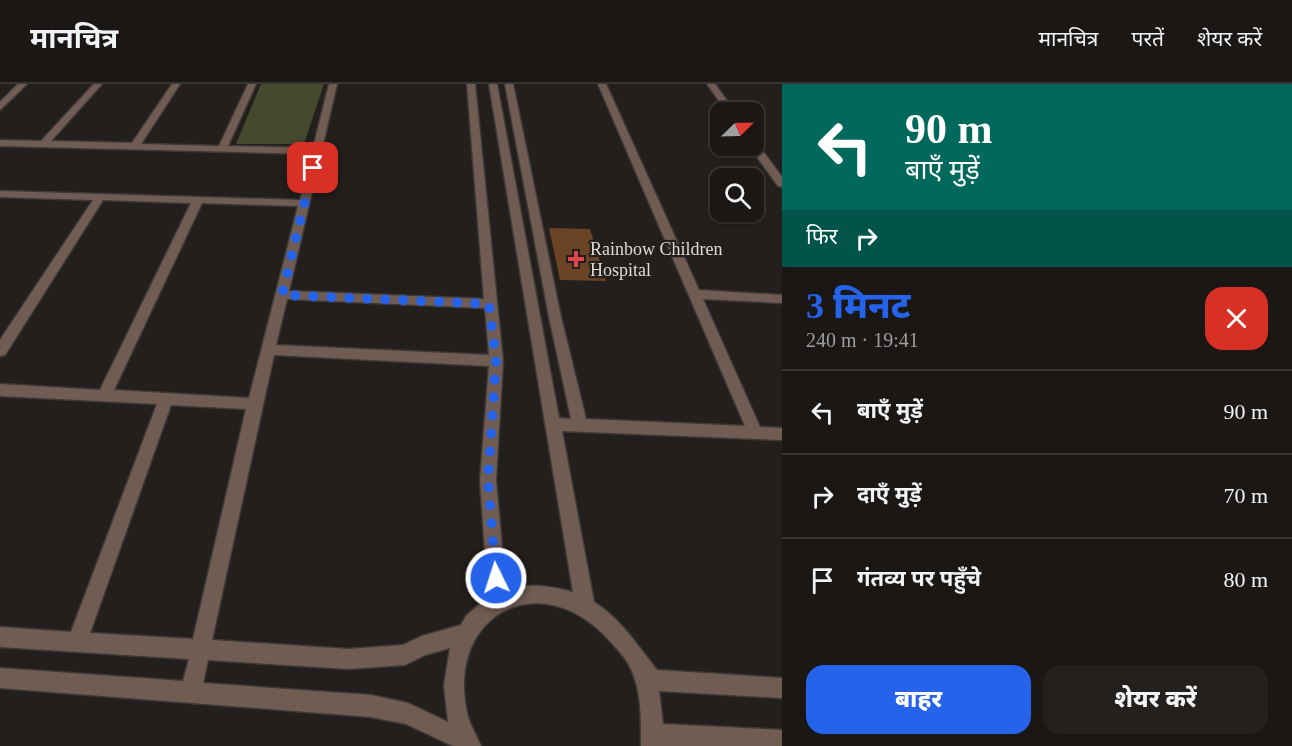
<!DOCTYPE html>
<html lang="hi">
<meta charset="utf-8">
<style>
:root{--surface:#1a1715;--page:#23201e;--text:#f1f3f6;--muted:#9f9fa0;--line:#383634;--accent:#2563eb}
body{margin:0;font-family:"Times New Roman","Noto Sans Devanagari",serif;background:var(--page);color:var(--text);height:100vh;display:flex;flex-direction:column;font-size:22px;white-space:nowrap}
*{box-sizing:border-box;margin:0}
p{font-size:20px;color:var(--muted)}
.icon{flex:none;width:33px;height:33px;fill:none;stroke:currentColor;stroke-width:2;stroke-linecap:round;stroke-linejoin:round}
.map{position:relative;flex:1;overflow:hidden}
.drawer{display:flex;flex-direction:column;background:var(--surface);width:510px}
.drawer>*{flex:none}
.hud{background:#00695c;color:#fff;overflow:hidden}
.needle{width:39px;rotate:67deg}
.buttons{position:absolute;left:710px;top:18px;display:grid;gap:12px}
.buttons a{display:grid;place-items:center;width:54px;height:54px;border-radius:12px;background:var(--surface);box-shadow:0 2px 4px #0004,0 0 0 2px var(--line);font-size:30px}
.pin{position:absolute;display:grid;place-items:center;width:51px;height:51px;color:#fff;margin:-26px;border-radius:12px;box-shadow:0 3px 9px #0006}
.me{position:absolute;width:66px;margin:-33px;rotate:356deg;stroke-linejoin:round;filter:drop-shadow(0 0 4px #0008)}
.turn{display:flex;align-items:center;gap:21px;height:126px;padding:0 24px;font-size:27px}
.turn .icon{width:78px;height:78px;stroke-width:2.5}
.turn b{display:block;font-size:42px;line-height:51px}
.then{display:flex;align-items:center;height:57px;padding:0 24px;background:#0003;gap:12px;font-size:22px}
.round{display:grid;place-items:center;flex:none;width:63px;height:63px;border-radius:18px;background:var(--page)}
.summary{display:flex;align-items:center;justify-content:space-between;height:102px;padding:0 24px}
h1{font-size:36px;font-weight:800;line-height:45px;color:var(--accent)}
.primary-button{display:flex;gap:12px;margin-top:auto;padding:12px 24px}
.primary-button a{flex:1;height:69px;border-radius:18px;background:var(--accent);color:#fff;font-size:24px;font-weight:800;line-height:69px;text-align:center}
.primary-button a+a{background:var(--page);color:var(--text)}
ul{padding:0;list-style:none}
li{display:flex;align-items:center;gap:18px;height:84px;padding:0 24px;border-top:2px solid var(--line)}
li div{flex:1}
li b{display:block;font-size:22px}
li em{font-style:normal}
header{display:flex;align-items:center;gap:36px;box-sizing:border-box;height:84px;padding:0 30px;background:var(--surface);border-bottom:2px solid var(--line)}
header strong{font-size:28px}
nav{display:flex;gap:33px;margin-inline-start:auto;font-size:21px}
main{display:flex;flex:1;min-height:0}
.map>svg:first-child{display:block}
.green{fill:#45492e}
.building{fill:#6b4426}
.lines{fill:none;stroke-linecap:round;stroke-linejoin:round}
.minor-casing{stroke:#3d3936;stroke-width:3}
.minor{fill:#715c53;fill-rule:evenodd}
.route{stroke:#2563eb;stroke-width:10;stroke-dasharray:0 18}
.health-dot{fill:#e0444e;stroke:#231f1c;stroke-width:2}
.labels{text-anchor:middle;dominant-baseline:central;stroke-width:4.5;stroke-linejoin:round;paint-order:stroke}
.far-poi-label{font-size:18px;fill:#dedbd8;stroke:#231f1c;text-anchor:start}
</style>
<header>
<strong>मानचित्र</strong>
<nav><a>मानचित्र</a><a>परतें</a><a>शेयर करें</a></nav>
</header>
<main>
<div class="map">
<svg width="782" height="662" viewBox="0 0 782 662">
<rect width="100%" height="100%" fill="#231f1c"/>
<!-- green -->
<path class="green" d="M261,0H324L304,60H236Z"/>
<!-- building -->
<path class="building" d="M549,144L590,145L606,197L560,196Z"/>
<g class="lines">
<!-- minor casing -->
<g class="minor-casing">
<g id="minor">
<path d="M18,0H27L0,26V18Z"/>
<path d="M94,0H102L51,57L132,59L172,0H180L141,60L219,62L248,0H256L228,62L313,64L329,0H337L289,207L484,215L467,0H475L503,277L496,396L506,507C529,498 550,502 573,508L489,0H497L559,334L571,335L549,233L505,0H513L561,233L586,335L745,342L598,0H606L699,206L782,211V219L703,215L760,343L782,344V356L562,347L594,518C621,535 638,562 657,586L782,594V614L659,607L663,640L782,646V662H641C641,636 642,609 631,585C626,574 617,565 609,556C539,479 443,532 468,633C471,643 477,652 481,662H453L406,640L371,633L0,604V584L183,597L189,575L0,563V543L71,548L157,320L0,312V300L100,306L191,119L103,116L5,271L0,272V256L93,116L0,113V107L300,116L311,70L0,62V56L41,57ZM202,119L298,122L249,314L114,306ZM287,215L485,224L489,271L276,261ZM274,271L489,282L480,396L488,513L466,532L461,541L422,552L403,561L348,565L212,556ZM171,321L246,325L193,555L90,549ZM450,564L444,601L448,638L408,619L371,611L203,599L208,576L348,585L405,581L425,571Z"/>
<path d="M707,0H715L735,28H727Z"/>
<path d="M753,57L756,58L782,93V103L778,102L749,62H753Z"/>
</g>
</g>
<!-- minor -->
<use href="#minor" class="minor"/>
</g>
<g class="lines">
<!-- route -->
<path class="route" d="M313,84L282,211L489,220L496,277L488,396L496,494"/>
</g>
<!-- markers -->
<path class="health-dot" d="M573 166h6v6h6v6h-6v6h-6v-6h-6v-6h6z"/>
<g class="labels">
<!-- far-poi labels -->
<g class="far-poi-label">
<text x="590" y="165">Rainbow Children<tspan x="590" dy="21">Hospital</tspan></text>
</g>
</g>
</svg>
<div class="buttons">
<a><svg class="needle" viewBox="-14 -14 28 28"><path d="M0-13l5 13h-10z" fill="#e53935"/><path d="M0 13l5-13h-10z" fill="#9f9fa0"/></svg></a>
<a><svg class="icon" aria-label="search" viewBox="0 0 24 24"><circle cx="10" cy="10" r="6"/><path d="M15 15l6 6"/></svg></a>
</div>
<div class="pin" style="left:313px;top:84px;background:#d93025"><svg class="icon" aria-label="arrive" viewBox="0 0 24 24"><path d="M6 21V4h12l-3 4 3 4H6"/></svg></div>
<svg class="me" style="left:496px;top:494px" viewBox="-20 -20 40 40"><circle r="17" fill="#2563eb" stroke="#fff" stroke-width="3"/><path d="M0-11L8 9 0 5-8 9z" fill="#fff"/></svg>
</div>
<section class="drawer">
<div class="hud">
<div class="turn"><svg class="icon" aria-label="left" viewBox="0 0 24 24"><path d="M17 20v-9H6M10 6l-5 5 5 5"/></svg><div><b>90 m</b>बाएँ मुड़ें</div></div>
<div class="then">फिर<svg class="icon" aria-label="right" viewBox="0 0 24 24"><path d="M7 20v-9h11M14 6l5 5-5 5"/></svg></div>
</div>
<div class="summary"><div><h1>3 मिनट</h1><p>240 m · 19:41</p></div><a class="round" style="background:#d93025;color:#fff"><svg class="icon" aria-label="close" viewBox="0 0 24 24"><path d="M6 6l12 12M18 6L6 18"/></svg></a></div>
<ul>
<li><svg class="icon" aria-label="left" viewBox="0 0 24 24"><path d="M17 20v-9H6M10 6l-5 5 5 5"/></svg><div><b>बाएँ मुड़ें</b></div><em>90 m</em></li>
<li><svg class="icon" aria-label="right" viewBox="0 0 24 24"><path d="M7 20v-9h11M14 6l5 5-5 5"/></svg><div><b>दाएँ मुड़ें</b></div><em>70 m</em></li>
<li><svg class="icon" aria-label="arrive" viewBox="0 0 24 24"><path d="M6 21V4h12l-3 4 3 4H6"/></svg><div><b>गंतव्य पर पहुँचे</b></div><em>80 m</em></li>
</ul>
<div class="primary-button"><a>बाहर</a><a>शेयर करें</a></div>
</section>
</main>
